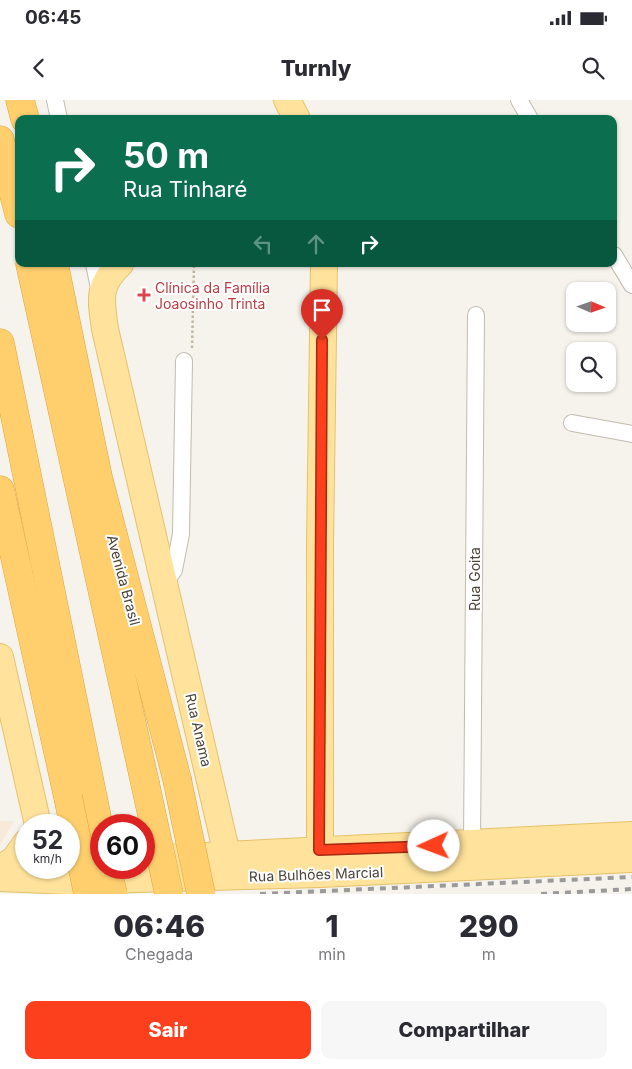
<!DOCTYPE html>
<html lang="pt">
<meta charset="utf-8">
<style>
:root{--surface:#fff;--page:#f7f7f7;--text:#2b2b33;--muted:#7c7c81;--accent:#fc3f1d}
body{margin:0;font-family:Inter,sans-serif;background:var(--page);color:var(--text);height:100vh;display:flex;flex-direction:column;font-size:19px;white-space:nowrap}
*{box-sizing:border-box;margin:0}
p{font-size:16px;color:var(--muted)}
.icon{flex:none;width:28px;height:28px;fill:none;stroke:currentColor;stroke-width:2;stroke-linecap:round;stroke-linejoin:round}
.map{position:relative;height:794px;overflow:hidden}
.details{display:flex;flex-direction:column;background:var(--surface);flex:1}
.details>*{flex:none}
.top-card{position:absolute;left:15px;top:15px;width:602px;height:152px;border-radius:10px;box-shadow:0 1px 4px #0004;background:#0b6e4f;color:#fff;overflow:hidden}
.needle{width:32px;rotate:92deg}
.buttons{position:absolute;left:566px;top:182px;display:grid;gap:10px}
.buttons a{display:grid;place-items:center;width:50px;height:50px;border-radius:10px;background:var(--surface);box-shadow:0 1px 4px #0004;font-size:25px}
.speed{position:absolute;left:15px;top:714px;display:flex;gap:10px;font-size:25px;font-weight:700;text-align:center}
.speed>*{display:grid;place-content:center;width:65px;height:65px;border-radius:50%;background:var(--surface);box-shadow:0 1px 4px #0004;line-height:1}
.speed small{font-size:12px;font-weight:400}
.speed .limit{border:8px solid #d22;background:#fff;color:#111}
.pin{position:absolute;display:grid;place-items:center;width:42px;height:42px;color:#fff;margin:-51px -21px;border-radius:50% 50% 50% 0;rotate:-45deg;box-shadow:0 0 5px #0007}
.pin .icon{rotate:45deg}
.me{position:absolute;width:55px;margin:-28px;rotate:268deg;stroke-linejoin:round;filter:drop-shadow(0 0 4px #0008)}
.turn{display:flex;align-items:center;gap:18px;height:105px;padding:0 25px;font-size:22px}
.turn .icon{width:65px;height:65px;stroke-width:2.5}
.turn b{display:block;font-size:35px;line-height:42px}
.lanes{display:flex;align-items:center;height:48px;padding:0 25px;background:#0003;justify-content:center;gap:25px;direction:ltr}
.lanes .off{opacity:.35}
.eta{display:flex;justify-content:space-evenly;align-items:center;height:85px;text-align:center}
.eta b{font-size:30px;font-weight:800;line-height:35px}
.primary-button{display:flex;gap:10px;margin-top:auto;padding:10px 25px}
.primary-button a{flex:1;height:58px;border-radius:10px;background:var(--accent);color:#fff;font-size:20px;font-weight:800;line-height:58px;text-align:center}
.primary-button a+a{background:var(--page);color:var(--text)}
.status{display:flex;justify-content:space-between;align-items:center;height:35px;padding:0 25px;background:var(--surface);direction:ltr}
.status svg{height:14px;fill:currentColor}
header{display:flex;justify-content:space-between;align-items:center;height:65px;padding:0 25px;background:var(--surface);font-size:22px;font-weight:800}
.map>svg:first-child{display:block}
.commercial{fill:#f7ead8}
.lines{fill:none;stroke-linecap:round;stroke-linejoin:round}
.street-casing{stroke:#c2bbae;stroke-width:18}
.primary-casing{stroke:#e6c16a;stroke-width:28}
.highway-casing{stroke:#e0a43c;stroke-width:29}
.path{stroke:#c4b79f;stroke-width:2.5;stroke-dasharray:2.5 2.5;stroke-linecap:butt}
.street{stroke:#fff;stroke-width:16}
.primary{stroke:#ffe39c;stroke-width:26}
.highway{stroke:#ffcf6e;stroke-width:28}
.rail{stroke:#9a9a9a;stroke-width:4;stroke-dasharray:6 6;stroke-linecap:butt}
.highway-bridge-casing{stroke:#e0a43c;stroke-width:29;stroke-linecap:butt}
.highway-bridge{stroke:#ffcf6e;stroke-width:28}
.route-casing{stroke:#a42913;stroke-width:12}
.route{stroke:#fc3f1d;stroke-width:9}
.health-dot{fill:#e0444e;stroke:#fff;stroke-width:2}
.labels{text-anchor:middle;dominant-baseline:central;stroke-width:4;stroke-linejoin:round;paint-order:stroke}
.health-label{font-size:14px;fill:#be3a42;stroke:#fff;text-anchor:start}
.street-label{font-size:14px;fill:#4b4439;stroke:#fff}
</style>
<div class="status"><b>06:45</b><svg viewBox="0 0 49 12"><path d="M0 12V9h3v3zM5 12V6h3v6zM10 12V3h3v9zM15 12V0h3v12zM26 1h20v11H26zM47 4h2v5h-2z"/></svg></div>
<header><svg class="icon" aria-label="back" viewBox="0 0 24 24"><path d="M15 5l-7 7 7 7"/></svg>Turnly<svg class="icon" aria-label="search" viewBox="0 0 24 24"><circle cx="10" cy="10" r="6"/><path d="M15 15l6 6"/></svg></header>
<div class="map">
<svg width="632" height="794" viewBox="0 0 632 794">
<rect width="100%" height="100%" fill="#f6f3ec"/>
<!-- commercial -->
<path class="commercial" d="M0,721H14L0,745Z"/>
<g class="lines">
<!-- street casing -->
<g class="street-casing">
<g id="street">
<path d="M55,0L59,19"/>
<path d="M519,0L530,19"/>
<path d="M614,155L632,185"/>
<path d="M94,164L100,193"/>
<path d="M572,323L632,334"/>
<path d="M164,484L174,470L181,434L184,261"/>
<path d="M472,744L476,215"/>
</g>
</g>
<!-- primary casing -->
<g class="primary-casing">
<g id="primary">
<path d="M287,0L297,19"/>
<path d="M120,164C97,186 101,200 105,229L232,776"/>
<path d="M0,557L38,725"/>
<path d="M144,759L632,735"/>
<path d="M0,768L14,760L26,743"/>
<path d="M320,774V446L324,164"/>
<path d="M0,778L68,781L320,774L632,759"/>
</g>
</g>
<!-- highway casing -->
<g class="highway-casing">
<g id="highway">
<path d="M20,0L25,19"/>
<path d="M0,40L19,114"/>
<path d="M30,164L145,683"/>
<path d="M54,164L98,377L177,679"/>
<path d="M0,243L101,737"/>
<path d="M0,390L68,697"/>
</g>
</g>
<!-- path -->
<path class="path" d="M192,248L194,164"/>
<!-- street -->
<use href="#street" class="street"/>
<!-- primary -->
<use href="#primary" class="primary"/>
<!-- highway -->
<use href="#highway" class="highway"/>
<!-- rail -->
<g class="rail">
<path d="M260,794L632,777"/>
<path d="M541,794L632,789"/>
</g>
<!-- highway-bridge casing -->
<g class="highway-bridge-casing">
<g id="highway-bridge">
<path d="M177,679L201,794"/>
<path d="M145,683L169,794"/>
<path d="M68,697L88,794"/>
<path d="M107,768L113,794"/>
</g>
</g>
<!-- highway-bridge -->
<use href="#highway-bridge" class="highway-bridge"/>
</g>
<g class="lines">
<!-- route casing -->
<g class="route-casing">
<path id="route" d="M322,240L319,750L434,746"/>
</g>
<!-- route -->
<use href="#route" class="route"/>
</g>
<!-- markers -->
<path class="health-dot" d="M141.5 187.5h5v5h5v5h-5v5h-5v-5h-5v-5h5z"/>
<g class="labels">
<!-- health labels -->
<g class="health-label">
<text x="155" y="187">Clínica da Família<tspan x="155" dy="16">Joaosinho Trinta</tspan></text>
</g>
<!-- street labels -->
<g class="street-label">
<text transform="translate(474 479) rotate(-90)">Rua Goita</text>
<text transform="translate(124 480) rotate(75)">Avenida Brasil</text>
<text transform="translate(199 630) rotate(77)">Rua Anama</text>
<text transform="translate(316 774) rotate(-2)">Rua Bulhões Marcial</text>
</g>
</g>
</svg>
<div class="buttons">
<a><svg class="needle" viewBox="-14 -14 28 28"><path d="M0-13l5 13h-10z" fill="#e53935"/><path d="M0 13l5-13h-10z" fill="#7c7c81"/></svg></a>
<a><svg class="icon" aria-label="search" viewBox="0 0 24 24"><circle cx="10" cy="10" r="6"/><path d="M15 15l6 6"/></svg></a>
</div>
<div class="speed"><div>52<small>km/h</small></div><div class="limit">60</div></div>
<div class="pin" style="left:322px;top:240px;background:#d93025"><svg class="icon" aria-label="arrive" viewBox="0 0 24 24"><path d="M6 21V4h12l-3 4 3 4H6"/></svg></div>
<svg class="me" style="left:434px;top:746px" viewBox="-20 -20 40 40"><circle r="19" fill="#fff"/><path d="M0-13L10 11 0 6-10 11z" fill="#fc3f1d"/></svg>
<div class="top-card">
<div class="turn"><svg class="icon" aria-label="right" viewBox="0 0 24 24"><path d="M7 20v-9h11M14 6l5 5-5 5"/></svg><div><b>50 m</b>Rua Tinharé</div></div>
<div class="lanes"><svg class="icon off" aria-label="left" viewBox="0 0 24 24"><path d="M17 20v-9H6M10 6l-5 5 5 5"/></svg><svg class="icon off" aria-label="ahead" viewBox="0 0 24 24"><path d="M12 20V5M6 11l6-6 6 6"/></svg><svg class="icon" aria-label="right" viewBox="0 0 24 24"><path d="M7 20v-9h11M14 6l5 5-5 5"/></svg></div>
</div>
</div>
<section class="details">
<div class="eta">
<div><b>06:46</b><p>Chegada</p></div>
<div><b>1</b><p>min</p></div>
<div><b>290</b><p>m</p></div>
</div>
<div class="primary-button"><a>Sair</a><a>Compartilhar</a></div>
</section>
